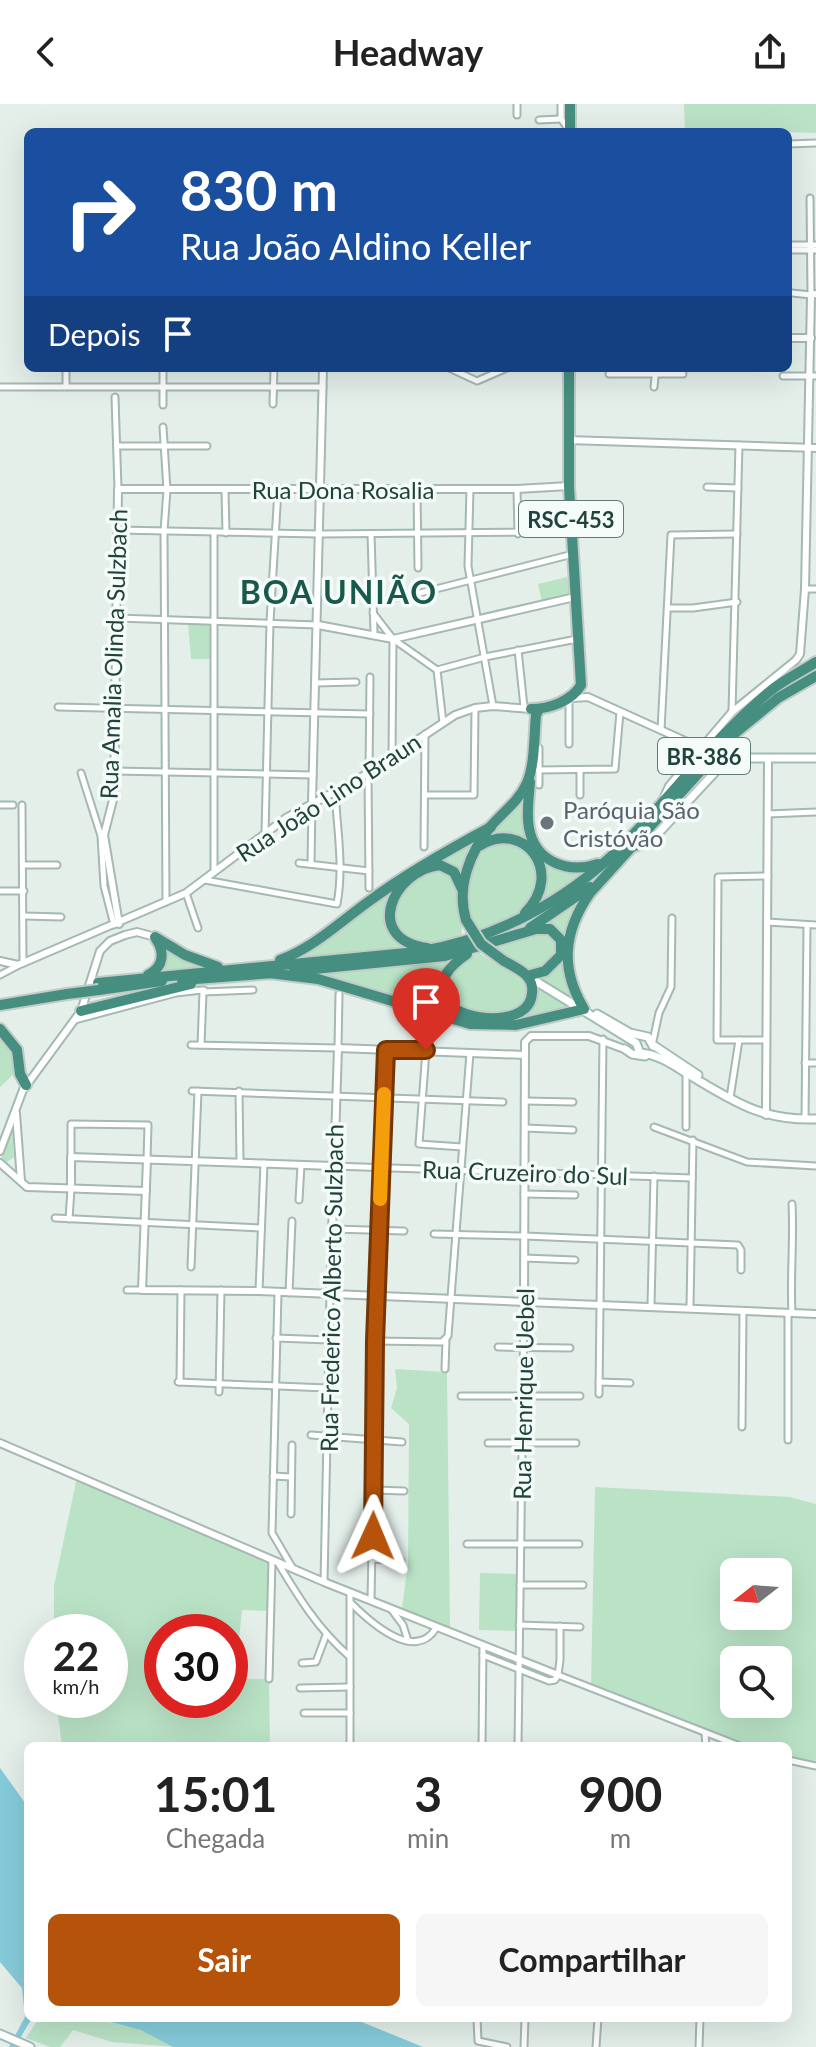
<!DOCTYPE html>
<html lang="pt">
<meta charset="utf-8">
<style>
:root{--surface:#fff;--page:#f6f6f6;--text:#222;--muted:#767676;--accent:#b45309}
body{margin:0;font-family:Lato,sans-serif;background:var(--page);color:var(--text);height:100vh;display:flex;flex-direction:column;font-size:30px;white-space:nowrap}
*{box-sizing:border-box;margin:0}
p{font-size:26px;color:var(--muted)}
.icon{flex:none;width:44px;height:44px;fill:none;stroke:currentColor;stroke-width:2;stroke-linecap:round;stroke-linejoin:round}
.map{position:relative;flex:1;overflow:hidden}
.sheet{position:absolute;left:24px;top:1638px;width:768px;height:280px;display:flex;flex-direction:column;background:var(--surface);border-radius:12px;box-shadow:0 8px 32px #0002}
.sheet>*{flex:none}
.guide{position:absolute;left:24px;top:24px;width:768px;height:244px;border-radius:12px;box-shadow:0 8px 32px #0002;background:#1a4fa0;color:#fff;overflow:hidden}
.needle{width:52px;rotate:253deg}
.tools{position:absolute;left:720px;top:1454px;display:grid;gap:16px}
.tools a{display:grid;place-items:center;width:72px;height:72px;border-radius:12px;background:var(--surface);box-shadow:0 8px 32px #0002;font-size:40px}
.speed{position:absolute;left:24px;top:1510px;display:flex;gap:16px;font-size:40px;font-weight:700;text-align:center}
.speed>*{display:grid;place-content:center;width:104px;height:104px;border-radius:50%;background:var(--surface);box-shadow:0 8px 32px #0002;line-height:1}
.speed small{font-size:20px;font-weight:400}
.speed .limit{border:12px solid #d22;background:#fff;color:#111}
.pin{position:absolute;display:grid;place-items:center;width:68px;height:68px;color:#fff;margin:-82px -34px;border-radius:50% 50% 50% 0;rotate:-45deg;box-shadow:0 0 8px #0007}
.pin .icon{rotate:45deg}
.me{position:absolute;width:88px;margin:-44px;rotate:1deg;stroke-linejoin:round;filter:drop-shadow(0 0 6px #0008)}
.turn{display:flex;align-items:center;gap:28px;height:168px;padding:0 24px;font-size:36px}
.turn .icon{width:104px;height:104px;stroke-width:2.5}
.turn b{display:block;font-size:56px;line-height:68px}
.then{display:flex;align-items:center;height:76px;padding:0 24px;background:#0003;gap:16px;font-size:30px}
.eta{display:flex;justify-content:space-evenly;align-items:center;height:136px;text-align:center}
.eta b{font-size:48px;font-weight:700;line-height:56px}
.cta{display:flex;gap:16px;margin-top:auto;padding:16px 24px}
.cta a{flex:1;height:92px;border-radius:12px;background:var(--accent);color:#fff;font-size:32px;font-weight:700;line-height:92px;text-align:center}
.cta a+a{background:var(--page);color:var(--text)}
header{display:flex;justify-content:space-between;align-items:center;height:104px;padding:0 24px;background:var(--surface);font-size:36px;font-weight:700}
.map>svg:first-child{display:block}
.green{fill:#bae3c6;fill-rule:evenodd}
.water{fill:#86cbda}
.lines{fill:none;stroke-linecap:round;stroke-linejoin:round}
.minor-casing{stroke:#a5b8b2;stroke-width:9}
.tertiary-casing{stroke:#a5b8b2;stroke-width:10}
.secondary-casing{stroke:#a1bcb3;stroke-width:11}
.trunk-casing{stroke:#c1cbc8;stroke-width:14}
.minor{stroke:#fff;stroke-width:5}
.tertiary{stroke:#fff;stroke-width:6}
.secondary{stroke:#fff;stroke-width:7}
.trunk{stroke:#468f80;stroke-width:10}
.trunk-bridge-casing{stroke:#c1cbc8;stroke-width:14;stroke-linecap:butt}
.trunk-bridge{stroke:#468f80;stroke-width:10}
.route-casing{stroke:#753606;stroke-width:20}
.route{stroke:#b45309;stroke-width:14}
.slow{stroke:#f59e0b;stroke-width:14}
.worship-dot{fill:#6b7280;stroke:#f5fbf8;stroke-width:3}
.labels{text-anchor:middle;dominant-baseline:central;stroke-width:7;stroke-linejoin:round;paint-order:stroke}
.shield{fill:#f5fbf8;stroke:#607b74;stroke-width:2}
.shield-label{font-size:22px;font-weight:bold;fill:#20443b}
.street-label{font-size:24px;fill:#20443b;stroke:#f5fbf8}
.worship-label{font-size:24px;fill:#5b616d;stroke:#f5fbf8;text-anchor:start}
.district-label{font-size:32px;font-weight:bold;letter-spacing:2px;fill:#19594b;stroke:#f5fbf8}
</style>
<header><svg class="icon" aria-label="back" viewBox="0 0 24 24"><path d="M15 5l-7 7 7 7"/></svg>Headway<svg class="icon" aria-label="share" viewBox="0 0 24 24"><path d="M12 15V3M7 8l5-5 5 5M5 13v7h14v-7"/></svg></header>
<div class="map">
<svg width="816" height="1943" viewBox="0 0 816 1943">
<rect width="100%" height="100%" fill="#e4efea"/>
<!-- green -->
<g class="green">
<path d="M684,0H816V29L685,25Z"/>
<path d="M567,473L571,491L542,498L538,480Z"/>
<path d="M188,520H211L210,555H191Z"/>
<path d="M527,690L526,720L544,755L595,763L525,811L544,782L528,743L485,735Z"/>
<path d="M484,729L472,748L462,777C457,770 453,763 444,760C411,752 346,822 420,846L287,858L428,757Z"/>
<path d="M498,737C529,744 535,752 540,782L520,811L476,829L471,823L464,781L479,745Z"/>
<path d="M433,763L449,766C455,778 466,825 460,835L442,841L425,840L406,835L393,817L392,811L400,786Z"/>
<path d="M595,780L579,801L565,870L574,895L534,872L563,845L540,822Z"/>
<path d="M535,827H548L560,841L553,859L529,868L494,845Z"/>
<path d="M165,844L212,865L154,870Z"/>
<path d="M479,849L516,872L527,882L529,896L518,908L481,910L454,902L444,885L456,861Z"/>
<path d="M460,851L443,867L451,906L519,912L536,883L572,904L529,917L467,916L304,870Z"/>
<path d="M0,927L13,945L17,967L0,983Z"/>
<path d="M12,1024L14,1053L7,1058L2,1055L1,1047Z"/>
<path d="M395,1265L447,1268L450,1525L402,1504L408,1460L409,1320L391,1304L397,1284Z"/>
<path d="M77,1373L272,1455L271,1507L242,1506L235,1575H269L270,1642H62L56,1596H110V1528H54V1482ZM162,1528H230V1596H162Z"/>
<path d="M595,1383L790,1393L816,1400V1662L788,1656V1642H740L591,1583ZM734,1468H778V1512H734ZM734,1556H778V1600H734Z"/>
<path d="M480,1469L518,1470L517,1527L479,1526Z"/>
<path d="M39,1914H81L145,1924L176,1943L112,1938L73,1926L60,1943H50L26,1934Z"/>
</g>
<!-- water -->
<g class="water">
<path d="M0,1664L28,1703V1914H32L15,1943H9L25,1913L22,1884L0,1858Z"/>
<path d="M96,1914H352L423,1943H173L141,1926Z"/>
</g>
<g class="lines">
<!-- minor casing -->
<g class="minor-casing">
<g id="minor">
<path d="M561,0V15L570,27"/>
<path d="M517,11V0"/>
<path d="M539,16L561,15"/>
<path d="M788,40L816,39"/>
<path d="M788,141H816"/>
<path d="M788,146H816"/>
<path d="M792,189L811,191L810,94"/>
<path d="M163,264V301"/>
<path d="M449,264L477,277L507,264"/>
<path d="M609,270H683"/>
<path d="M783,272H816"/>
<path d="M66,282V264"/>
<path d="M0,283H323"/>
<path d="M654,283L656,264"/>
<path d="M115,293L118,385"/>
<path d="M273,300L274,264"/>
<path d="M163,323L167,386L164,427L166,798"/>
<path d="M118,342H207"/>
<path d="M707,383L738,384"/>
<path d="M417,384L418,464"/>
<path d="M470,385L468,462L493,602"/>
<path d="M517,385L518,430"/>
<path d="M225,386L226,429"/>
<path d="M117,426L320,430L542,428"/>
<path d="M214,429V767"/>
<path d="M371,430L374,529"/>
<path d="M805,485H816"/>
<path d="M371,498L420,489L573,450"/>
<path d="M669,504H693L737,498"/>
<path d="M373,509L393,535L437,566L443,619"/>
<path d="M117,514L317,521"/>
<path d="M518,546L524,603"/>
<path d="M437,566L485,553L577,535"/>
<path d="M315,579L356,578"/>
<path d="M569,596V640"/>
<path d="M58,603L370,610"/>
<path d="M732,607L739,341"/>
<path d="M661,626L671,431L737,430"/>
<path d="M392,651L393,536"/>
<path d="M538,666L615,665L620,608"/>
<path d="M580,666V691"/>
<path d="M114,667L313,671"/>
<path d="M368,668L369,784"/>
<path d="M369,668L370,573"/>
<path d="M81,669L101,732L104,782L114,821"/>
<path d="M539,681V644"/>
<path d="M425,691H474L475,604"/>
<path d="M0,701H13"/>
<path d="M22,701L23,859"/>
<path d="M768,710L816,708"/>
<path d="M265,729L270,518L278,386"/>
<path d="M424,743L425,630"/>
<path d="M299,759L369,767"/>
<path d="M311,760L312,698"/>
<path d="M24,761H57"/>
<path d="M205,776L337,800C344,763 337,724 335,687"/>
<path d="M0,787H24"/>
<path d="M186,789L198,824"/>
<path d="M24,812L61,813"/>
<path d="M767,818L816,821"/>
<path d="M0,871L17,862"/>
<path d="M75,916L176,889L202,886H204L203,888L253,886"/>
<path d="M766,936H717L718,773L768,772"/>
<path d="M653,937L659,909L671,883L672,814"/>
<path d="M191,941L338,944L339,890"/>
<path d="M201,941L203,888"/>
<path d="M426,946L419,1040L462,1043"/>
<path d="M805,959H816"/>
<path d="M192,987L503,998"/>
<path d="M239,987L240,1058"/>
<path d="M730,994L739,936"/>
<path d="M525,997L573,998"/>
<path d="M805,1015L807,821"/>
<path d="M654,1023L747,1058L816,1062"/>
<path d="M686,1023V969"/>
<path d="M525,1024L573,1026"/>
<path d="M71,1053V1020L148,1021L147,1056"/>
<path d="M333,1062L692,1074"/>
<path d="M524,1090L575,1091"/>
<path d="M299,1096L301,1061"/>
<path d="M55,1114L261,1124"/>
<path d="M69,1115L71,1085"/>
<path d="M332,1125L404,1127"/>
<path d="M434,1130L525,1132L738,1141L741,1146V1166"/>
<path d="M524,1154L575,1156"/>
<path d="M191,1163L198,987"/>
<path d="M127,1186H142"/>
<path d="M259,1187L264,1059"/>
<path d="M278,1189L272,1429L292,1463"/>
<path d="M289,1189L292,1117"/>
<path d="M651,1202L654,1072"/>
<path d="M690,1203L693,1036"/>
<path d="M788,1209V1336"/>
<path d="M792,1209C790,1172 794,1137 792,1100"/>
<path d="M276,1234L329,1236"/>
<path d="M375,1237L442,1238L448,1232L470,949"/>
<path d="M498,1243L570,1244"/>
<path d="M445,1265L446,1236"/>
<path d="M178,1278L327,1284"/>
<path d="M180,1278L181,1186"/>
<path d="M599,1278L630,1279"/>
<path d="M219,1288L221,1186"/>
<path d="M599,1290L603,935"/>
<path d="M461,1292H580"/>
<path d="M742,1323L743,1207"/>
<path d="M311,1331L402,1338"/>
<path d="M488,1339H576"/>
<path d="M273,1372L291,1373"/>
<path d="M374,1386L404,1387"/>
<path d="M291,1410L292,1341"/>
<path d="M467,1440H579"/>
<path d="M373,1455L401,1457"/>
<path d="M278,1459C299,1494 318,1525 349,1552"/>
<path d="M324,1478L330,1191"/>
<path d="M520,1481H583"/>
<path d="M371,1496L377,1192L386,946"/>
<path d="M351,1499C370,1518 415,1559 436,1524"/>
<path d="M391,1505L403,1521L408,1537"/>
<path d="M519,1521L580,1523"/>
<path d="M483,1551L549,1577L555,1576L558,1571"/>
<path d="M302,1559L316,1558L326,1531"/>
<path d="M558,1571L740,1642"/>
<path d="M558,1571L560,1556V1522"/>
<path d="M269,1575L272,1456"/>
<path d="M300,1584L350,1583"/>
<path d="M304,1609H350"/>
<path d="M705,1630L706,1642"/>
<path d="M350,1642V1489"/>
<path d="M482,1642L483,1542"/>
<path d="M518,1642L524,1199"/>
<path d="M788,1656L816,1662"/>
<path d="M477,1914L478,1937L507,1943"/>
<path d="M524,1943L525,1914"/>
<path d="M596,1943L598,1914"/>
<path d="M699,1943L700,1914"/>
</g>
</g>
<!-- tertiary casing -->
<g class="tertiary-casing">
<g id="tertiary">
<path d="M788,234H811"/>
<path d="M568,336L816,344"/>
<path d="M318,521L393,535L575,493"/>
<path d="M573,594L588,593L694,641H703"/>
<path d="M664,693L669,682L732,608L796,556L800,550L805,485L811,191L816,190"/>
<path d="M312,698L323,264"/>
<path d="M119,820L104,731L114,692L118,385H517L569,382"/>
<path d="M0,857L18,861L186,789L286,714L360,674L455,611L475,604L493,602L531,605"/>
<path d="M16,1009L21,1077"/>
<path d="M766,1011L768,655"/>
<path d="M0,1047L23,986L81,907L100,847L110,837L125,831L137,828L155,833"/>
<path d="M147,1056L142,1186L259,1187L816,1210"/>
<path d="M0,1059L27,1083L146,1087"/>
<path d="M71,1085V1053L333,1062"/>
<path d="M330,1191L338,944L525,951"/>
<path d="M524,1199L525,938L531,932H589L627,946"/>
<path d="M0,1339L324,1478L558,1571"/>
</g>
</g>
<!-- secondary casing -->
<g class="secondary-casing">
<g id="secondary">
<path d="M651,737L728,654H816"/>
<path d="M529,873L636,939L640,949C657,950 672,960 686,969C732,996 760,1017 816,1015"/>
<path d="M597,910L630,929L648,933L653,942"/>
<path d="M653,941L698,971"/>
<path d="M625,945L632,950L645,952"/>
<path d="M0,1930L30,1943"/>
</g>
</g>
<!-- trunk casing -->
<g class="trunk-casing">
<g id="trunk">
<path d="M570,0V28"/>
<path d="M531,605C549,605 572,597 581,581L569,382V264"/>
<path d="M728,654L733,632"/>
<path d="M530,678C529,693 526,709 529,724C535,758 568,770 598,760"/>
<path d="M479,742C523,714 566,768 525,809"/>
<path d="M634,742L651,737"/>
<path d="M466,816C456,783 470,748 491,722C503,708 519,697 527,679C535,660 534,632 536,611L539,605"/>
<path d="M530,824L590,783"/>
<path d="M155,833L185,851L218,863"/>
<path d="M427,844C362,835 393,766 440,761L454,768L462,785"/>
<path d="M467,850C450,862 435,876 446,898C463,918 530,924 532,889C533,882 530,875 526,871C520,865 511,861 504,857"/>
<path d="M280,856C313,844 340,818 368,798C407,769 448,746 491,723"/>
<path d="M294,867L445,852L536,825H550L561,836V851L545,867L527,872"/>
<path d="M269,869L318,875L470,920L516,921L584,905C560,865 563,828 590,789L734,630L778,594L816,572"/>
<path d="M148,871C164,863 165,848 156,835"/>
<path d="M182,876L274,869"/>
<path d="M98,879L417,848C495,835 565,798 621,743C672,692 714,634 769,588C783,576 801,568 816,558"/>
<path d="M99,886L162,877"/>
<path d="M0,901L67,890"/>
<path d="M81,907L191,880"/>
<path d="M0,925L17,946L20,970L26,981"/>
</g>
</g>
<!-- minor -->
<use href="#minor" class="minor"/>
<!-- tertiary -->
<use href="#tertiary" class="tertiary"/>
<!-- secondary -->
<use href="#secondary" class="secondary"/>
<!-- trunk -->
<use href="#trunk" class="trunk"/>
<!-- trunk-bridge casing -->
<g class="trunk-bridge-casing">
<g id="trunk-bridge">
<path d="M466,816L481,840L504,857"/>
<path d="M67,890L99,886"/>
</g>
</g>
<!-- trunk-bridge -->
<use href="#trunk-bridge" class="trunk-bridge"/>
</g>
<g class="lines">
<!-- route casing -->
<g class="route-casing">
<path id="route" d="M373,1432L375,1237L386,946H426"/>
</g>
<!-- route -->
<use href="#route" class="route"/>
<!-- slow -->
<path class="slow" d="M380,1095L384,990"/>
</g>
<!-- markers -->
<circle class="worship-dot" cx="547" cy="719" r="8"/>
<g class="labels">
<!-- shield labels -->
<g class="shield">
<rect x="519" y="397" width="104" height="36" rx="6"/>
<rect x="658" y="634" width="92" height="36" rx="6"/>
</g>
<g class="shield-label">
<text x="571" y="415">RSC-453</text>
<text x="704" y="652">BR-386</text>
</g>
<!-- street labels -->
<g class="street-label">
<text x="343" y="385">Rua Dona Rosalia</text>
<text transform="translate(113 550) rotate(-88)">Rua Amalia Olinda Sulzbach</text>
<text transform="translate(328 693) rotate(-33)">Rua João Lino Braun</text>
<text transform="translate(525 1068) rotate(2)">Rua Cruzeiro do Sul</text>
<text transform="translate(331 1184) rotate(-89)">Rua Frederico Alberto Sulzbach</text>
<text transform="translate(523 1290) rotate(-89)">Rua Henrique Uebel</text>
</g>
<!-- worship labels -->
<g class="worship-label">
<text x="563" y="705">Paróquia São<tspan x="563" dy="28">Cristóvão</tspan></text>
</g>
<!-- district labels -->
<g class="district-label">
<text x="339" y="487">BOA UNIÃO</text>
</g>
</g>
</svg>
<div class="tools">
<a><svg class="needle" viewBox="-14 -14 28 28"><path d="M0-13l5 13h-10z" fill="#e53935"/><path d="M0 13l5-13h-10z" fill="#767676"/></svg></a>
<a><svg class="icon" aria-label="search" viewBox="0 0 24 24"><circle cx="10" cy="10" r="6"/><path d="M15 15l6 6"/></svg></a>
</div>
<div class="speed"><div>22<small>km/h</small></div><div class="limit">30</div></div>
<div class="pin" style="left:426px;top:946px;background:#d93025"><svg class="icon" aria-label="arrive" viewBox="0 0 24 24"><path d="M6 21V4h12l-3 4 3 4H6"/></svg></div>
<svg class="me" style="left:373px;top:1432px" viewBox="-20 -20 40 40"><path d="M0-17L14 15 0 8-14 15z" fill="#b45309" stroke="#fff" stroke-width="4"/></svg>
<div class="guide">
<div class="turn"><svg class="icon" aria-label="right" viewBox="0 0 24 24"><path d="M7 20v-9h11M14 6l5 5-5 5"/></svg><div><b>830 m</b>Rua João Aldino Keller</div></div>
<div class="then">Depois<svg class="icon" aria-label="arrive" viewBox="0 0 24 24"><path d="M6 21V4h12l-3 4 3 4H6"/></svg></div>
</div>
<section class="sheet">
<div class="eta">
<div><b>15:01</b><p>Chegada</p></div>
<div><b>3</b><p>min</p></div>
<div><b>900</b><p>m</p></div>
</div>
<div class="cta"><a>Sair</a><a>Compartilhar</a></div>
</section>
</div>
